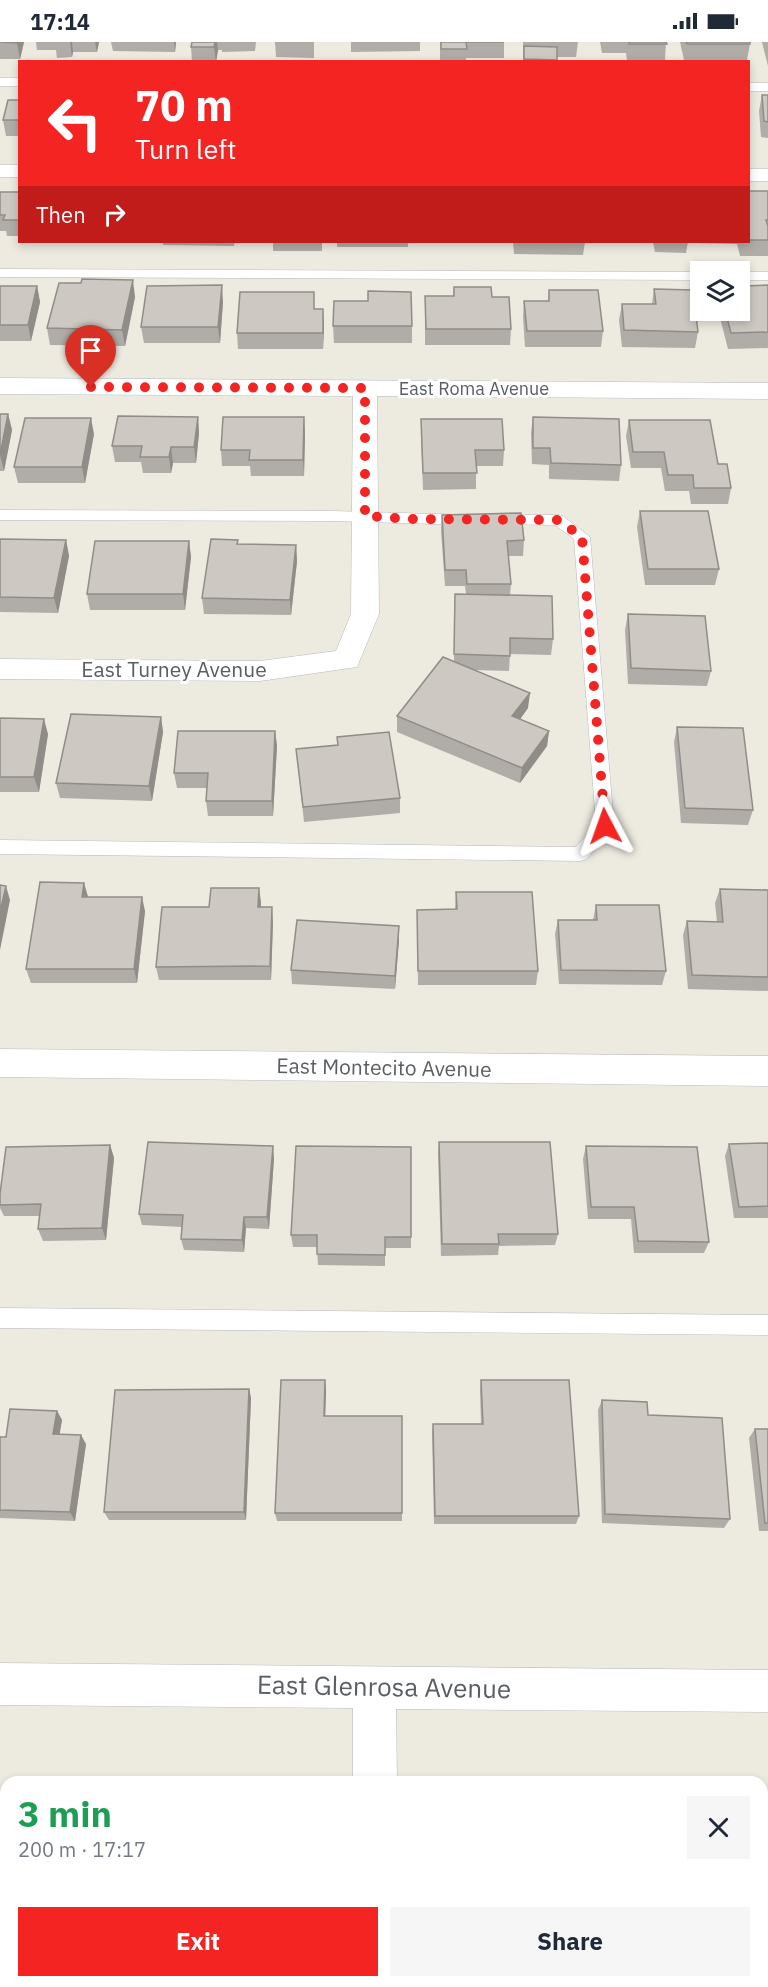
<!DOCTYPE html>
<meta charset="utf-8">
<style>
:root{--surface:#fff;--page:#f6f6f7;--text:#1f2937;--muted:#747a83;--accent:#f32421}
body{margin:0;font-family:"IBM Plex Sans",sans-serif;background:var(--page);color:var(--text);height:100vh;display:flex;flex-direction:column;font-size:22px;white-space:nowrap}
*{box-sizing:border-box;margin:0}
p{font-size:20px;color:var(--muted)}
.icon{flex:none;width:33px;height:33px;fill:none;stroke:currentColor;stroke-width:2;stroke-linecap:round;stroke-linejoin:round}
.map{position:relative;flex:1;overflow:hidden}
.drawer{position:absolute;left:0px;top:1734px;width:768px;height:212px;display:flex;flex-direction:column;background:var(--surface);border-radius:18px 18px 0 0;box-shadow:0 3px 9px #0003}
.drawer>*{flex:none}
.hud{position:absolute;left:18px;top:18px;width:732px;height:183px;border-radius:0px;box-shadow:0 3px 9px #0003;background:#f32421;color:#fff;overflow:hidden}
.buttons{position:absolute;left:690px;top:219px;display:grid;gap:12px}
.buttons a{display:grid;place-items:center;width:60px;height:60px;border-radius:0px;background:var(--surface);box-shadow:0 3px 9px #0003;font-size:30px}
.pin{position:absolute;display:grid;place-items:center;width:51px;height:51px;color:#fff;margin:-62px -26px;border-radius:50% 50% 50% 0;rotate:-45deg;box-shadow:0 0 6px #0007}
.pin .icon{rotate:45deg}
.me{position:absolute;width:66px;margin:-33px;rotate:356deg;stroke-linejoin:round;filter:drop-shadow(0 0 4px #0008)}
.turn{display:flex;align-items:center;gap:21px;height:126px;padding:0 18px;font-size:27px}
.turn .icon{width:78px;height:78px;stroke-width:2.5}
.turn b{display:block;font-size:42px;line-height:51px}
.then{display:flex;align-items:center;height:57px;padding:0 18px;background:#0003;gap:12px;font-size:22px}
.round{display:grid;place-items:center;flex:none;width:63px;height:63px;border-radius:0px;background:var(--page)}
.overview{display:flex;align-items:center;justify-content:space-between;height:102px;padding:0 18px}
h1{font-size:36px;font-weight:800;line-height:45px;color:#1e9e55}
.button{display:flex;gap:12px;margin-top:auto;padding:12px 18px}
.button a{flex:1;height:69px;border-radius:0px;background:var(--accent);color:#fff;font-size:24px;font-weight:800;line-height:69px;text-align:center}
.button a+a{background:var(--page);color:var(--text)}
.status{display:flex;justify-content:space-between;align-items:center;height:42px;padding:0 30px;background:var(--surface);direction:ltr}
.status svg{height:16px;fill:currentColor}
.map>svg:first-child{display:block}
.lines{fill:none;stroke-linecap:round;stroke-linejoin:round}
.service-casing{stroke:#b6babe;stroke-width:1}
.minor-casing{stroke:#b6babe;stroke-width:1}
.service{fill:#fff;fill-rule:evenodd}
.minor{fill:#fff;fill-rule:evenodd}
.wall{fill:#b0aca7}
.shaded-wall{fill:#908c88}
.building{fill:#cdc8c2;stroke:#908c88;stroke-width:1.5}
.route{stroke:#f32421;stroke-width:10;stroke-dasharray:0 18}
.labels{text-anchor:middle;dominant-baseline:central;stroke-width:6;stroke-linejoin:round;paint-order:stroke}
.far-street-label{font-size:18px;fill:#595e63;stroke:#fff}
.street-label{font-size:21px;fill:#595e63;stroke:#fff}
.near-street-label{font-size:26px;fill:#595e63;stroke:#fff}
</style>
<div class="status"><b>17:14</b><svg viewBox="0 0 49 12"><path d="M0 12V9h3v3zM5 12V6h3v6zM10 12V3h3v9zM15 12V0h3v12zM26 1h20v11H26zM47 4h2v5h-2z"/></svg></div>
<div class="map">
<svg width="768" height="1945" viewBox="0 0 768 1945">
<rect width="100%" height="100%" fill="#edeae0"/>
<g class="lines">
<!-- service casing -->
<g class="service-casing">
<g id="service">
<rect x="0" y="36" width="20" height="8"/>
<rect x="748" y="41" width="20" height="8"/>
<path d="M0,227L700,230V238L0,235Z"/>
<rect x="740" y="230" width="28" height="8"/>
<path d="M0,468L333,469L468,473L476,478L468,483L333,479L0,478Z"/>
<path d="M498,473H558L563,474L590,495L614,784L587,817L581,819L0,812V798L576,805L596,782L574,497L555,483L493,482L490,478Z"/>
<path d="M0,1266L768,1273V1293L0,1286Z"/>
</g>
</g>
<!-- minor casing -->
<g class="minor-casing">
<g id="minor">
<rect x="0" y="123" width="20" height="12"/>
<rect x="748" y="127" width="20" height="12"/>
<path d="M0,336L768,341V357L377,354L379,572L357,625L260,639L0,637V617L260,619L336,609L351,572L353,354L0,352Z"/>
<path d="M0,1007L768,1014V1044L0,1035Z"/>
<path d="M0,1621L768,1628V1670L396,1667L397,1740H353V1666L0,1663Z"/>
<rect x="347" y="1940" width="46" height="5"/>
</g>
</g>
<!-- service -->
<use href="#service" class="service"/>
<!-- minor -->
<use href="#minor" class="minor"/>
</g>
<!-- wall -->
<g class="wall">
<path d="M0,0H24L20,17H0Z"/>
<path d="M36,0H99L97,10H73L72,15L57,16L56,8H37Z"/>
<path d="M111,0H176L175,10L113,9Z"/>
<path d="M192,0H256L255,9L222,10V8H218L216,20H192L191,5Z"/>
<path d="M275,0H314V16L276,15Z"/>
<path d="M351,0H420V9L351,10Z"/>
<path d="M440,0H504V16H466V20H440Z"/>
<path d="M523,0H578L576,15H557V20H523Z"/>
<path d="M600,0H666L665,18H627L626,11H602Z"/>
<path d="M680,0H750V2L747,18H684Z"/>
<path d="M762,0H768V24Z"/>
<path d="M762,53H768V96L761,95L759,69Z"/>
<path d="M20,58V94H6L3,78Z"/>
<path d="M748,149H768V214H740L737,202L694,201L693,200H748Z"/>
<path d="M0,150H20V194H7L6,189H0Z"/>
<path d="M163,200H235L234,204L163,203Z"/>
<rect x="273" y="200" width="49" height="9"/>
<rect x="337" y="200" width="71" height="5"/>
<path d="M513,200H585L583,213L514,212Z"/>
<path d="M650,200H688L686,211L655,210L653,200Z"/>
<path d="M768,243V306L728,307L718,268H740L745,244Z"/>
<path d="M0,244H37L40,260L31,299H0Z"/>
<path d="M454,245L492,255L511,287L510,303H425V254H453Z"/>
<path d="M654,247L698,290L695,306L622,305L619,278L622,262H652Z"/>
<path d="M549,248L603,289L601,305H525L523,275L524,259H548Z"/>
<path d="M135,255L125,304L50,303L47,286Z"/>
<path d="M368,259L412,284V301H334L333,284Z"/>
<path d="M223,260L220,301H144L141,285Z"/>
<path d="M315,267L324,283L323,307H238L237,291Z"/>
<path d="M0,372H8L12,388L4,429H0Z"/>
<path d="M198,375L199,391L196,421H173L171,431H143L141,420H115L112,404Z"/>
<path d="M304,375L305,392L304,434H251L250,424H222L221,408Z"/>
<path d="M533,375L621,423L619,439L549,437V423L532,422L531,391Z"/>
<path d="M421,377L504,408L503,424H476V447L423,448L421,394Z"/>
<path d="M629,378L718,422L731,446L728,462H691L689,449H665L661,426H631L626,394Z"/>
<path d="M94,392L85,441H18L14,425Z"/>
<path d="M640,469L719,527L715,543H645L637,485Z"/>
<path d="M442,473L524,498L523,514H508L511,542L510,553L553,597L551,613L510,612L509,629L474,628L528,666L520,677L549,689L547,704L520,741L397,690V674L454,620L455,552H466L465,544H445L441,489Z"/>
<path d="M0,497L66,498L69,514L58,571L0,570Z"/>
<path d="M189,499L191,515L185,568H90L87,552Z"/>
<path d="M238,502L296,503L297,519L291,573L204,572L202,556Z"/>
<path d="M628,572L711,629L707,644L628,642L625,588Z"/>
<path d="M161,675L163,690L152,759L60,756L56,741Z"/>
<path d="M0,676L48,692L39,750H0Z"/>
<path d="M677,685L753,768L748,783L681,781L674,700Z"/>
<path d="M275,689L277,704L273,774H208L206,759L207,746H177L174,731Z"/>
<path d="M337,695L400,756V771L304,780L296,707L337,703Z"/>
<path d="M84,841L88,855L145,869L137,941H31L26,927Z"/>
<path d="M720,847L768,848V949L688,947L683,893L687,879L717,880L715,861Z"/>
<path d="M456,850L538,929L536,943H418L417,868L455,867Z"/>
<path d="M261,860V865L273,880L271,938H159L156,925L209,865Z"/>
<path d="M596,863L666,929L662,943L559,942L555,892L558,878H593Z"/>
<path d="M399,898L395,947L292,942L291,928Z"/>
<path d="M439,1100L558,1192L555,1203L499,1204L498,1213L441,1214L438,1112Z"/>
<path d="M768,1101V1176H734L725,1114L729,1102Z"/>
<path d="M110,1103L114,1116L106,1198L43,1199L38,1187L39,1174H4L0,1166V1163Z"/>
<path d="M586,1104L709,1200L704,1211H634L631,1177H588L583,1117Z"/>
<path d="M274,1116L269,1187L246,1186L244,1210L184,1208L181,1197L182,1185L142,1183L139,1172Z"/>
<path d="M291,1193L411,1195V1206H385V1224L318,1223L317,1205H293Z"/>
<path d="M325,1338L326,1348L325,1374L402,1471V1479H277L275,1471Z"/>
<path d="M481,1338L579,1474L576,1482H434L432,1391L433,1382H481L480,1348Z"/>
<path d="M249,1347L251,1356L246,1478H109L104,1470Z"/>
<path d="M602,1358L648,1373L730,1477L724,1486L602,1481L598,1368Z"/>
<path d="M57,1369L62,1378L59,1392L86,1402L75,1479L0,1476V1395H6Z"/>
<path d="M755,1387H768V1489H759L749,1396Z"/>
<rect x="644" y="1940" width="100" height="5"/>
</g>
<!-- shaded-wall -->
<g class="shaded-wall">
<path d="M17,0H24L20,17L17,1Z"/>
<path d="M70,0H72L73,10L72,15Z"/>
<path d="M95,0H99L97,10Z"/>
<path d="M174,0H176L175,10Z"/>
<path d="M215,0H217L218,8L216,20L214,5Z"/>
<path d="M133,238L135,255L125,304L122,288Z"/>
<path d="M222,243L223,260L220,301L218,285Z"/>
<path d="M37,244L40,260L31,299L28,283Z"/>
<path d="M323,267L324,283L323,307Z"/>
<path d="M8,372L12,388L4,429L0,413Z"/>
<path d="M198,375L199,391L196,421L194,405Z"/>
<path d="M304,375L305,392L304,434L303,418Z"/>
<path d="M91,376L94,392L85,441L82,425Z"/>
<path d="M171,405L173,421L171,431L169,415Z"/>
<path d="M66,498L69,514L58,571L54,556Z"/>
<path d="M189,499L191,515L185,568L183,552Z"/>
<path d="M296,503L297,519L291,573L290,558Z"/>
<path d="M530,651L528,666L511,690L512,674Z"/>
<path d="M161,675L163,690L152,759L149,744Z"/>
<path d="M44,677L48,692L39,750L34,735Z"/>
<path d="M275,689L277,704L273,774L272,759Z"/>
<path d="M549,689L547,704L520,741L522,726Z"/>
<path d="M84,841L88,855H82Z"/>
<path d="M6,844L10,858L0,908V870Z"/>
<path d="M259,846L261,860L260,879L258,865Z"/>
<path d="M142,855L145,869L137,941L134,927Z"/>
<path d="M272,865L273,880L271,938L270,924Z"/>
<path d="M399,884V898L395,947V934Z"/>
<path d="M110,1103L114,1116L106,1198L102,1186Z"/>
<path d="M273,1104L274,1116L269,1187L267,1175Z"/>
<path d="M244,1175L246,1186L244,1210L242,1198Z"/>
<path d="M325,1338L326,1348L325,1384L324,1374Z"/>
<path d="M249,1347L251,1356L246,1478L244,1470Z"/>
<path d="M57,1369L62,1378L58,1402L53,1392Z"/>
<path d="M81,1393L86,1402L75,1479L70,1470Z"/>
<path d="M81,1940H87L86,1945H80Z"/>
</g>
<!-- building -->
<g class="building">
<path d="M0,0H17V1Z"/>
<path d="M192,0H215L214,5H191Z"/>
<path d="M441,0H504H466L467,7H441Z"/>
<path d="M629,0H666L667,2H629Z"/>
<path d="M686,0H750V2H687Z"/>
<path d="M524,4L557,5V18L524,17Z"/>
<path d="M762,53H768V80L764,79Z"/>
<path d="M8,58H20V78H3Z"/>
<path d="M748,149H768V178H766L768,184V198H748Z"/>
<path d="M0,150H20V178H3L5,173H0Z"/>
<path d="M82,237L133,238L122,288L47,286L59,241H81Z"/>
<path d="M222,243L218,285H141L147,244Z"/>
<path d="M768,243V290L731,291L725,268H740V252H747L745,244Z"/>
<path d="M0,244H37L28,283H0Z"/>
<path d="M454,245H491L492,255H509L511,287H426L425,254H454Z"/>
<path d="M654,247L693,248L698,290L624,288L622,262H656Z"/>
<path d="M549,248H598L603,289H527L524,259H549Z"/>
<path d="M368,249L411,250L412,284H333L334,259H368Z"/>
<path d="M240,250H314V267H323V291H237Z"/>
<path d="M0,372H8L0,413Z"/>
<path d="M118,374L198,375L194,405H171L169,415H140L142,404H112Z"/>
<path d="M223,375H304L303,418H249L250,408H221Z"/>
<path d="M533,375L619,377L621,423L551,421L550,406H533Z"/>
<path d="M25,376H91L82,425H14Z"/>
<path d="M421,377H502L504,408H475L477,431H423Z"/>
<path d="M629,378H710L718,422H727L731,446H694L693,433H668L664,410H633Z"/>
<path d="M640,469H708L719,527H648Z"/>
<path d="M521,471L524,498L507,499L511,542H467L466,528H445L442,473Z"/>
<path d="M0,497L66,498L54,556L0,555Z"/>
<path d="M211,497L238,498L237,502L296,503L290,558L202,556Z"/>
<path d="M95,499H189L183,552H87Z"/>
<path d="M455,552L552,554L553,597L510,596V614L454,612Z"/>
<path d="M628,572L705,574L711,629L631,626Z"/>
<path d="M443,615L530,651L512,674L549,689L522,726L397,674Z"/>
<path d="M71,672L161,675L149,744L56,741Z"/>
<path d="M0,676L44,677L34,735H0Z"/>
<path d="M677,685L743,686L753,768L685,766Z"/>
<path d="M178,689H275L272,759H206L208,731H174Z"/>
<path d="M389,690L400,756L303,765L296,707L338,703L337,695Z"/>
<path d="M40,840L84,841L82,855H142L134,927H26Z"/>
<path d="M0,843L6,844L0,870Z"/>
<path d="M211,846H259L258,865H272L270,924L156,925L162,865H209Z"/>
<path d="M720,847L768,848V935L692,933L687,879L723,880Z"/>
<path d="M456,850H532L538,929H418L417,868L457,867Z"/>
<path d="M596,863H659L666,929L561,928L558,878H597Z"/>
<path d="M297,878L399,884L395,934L291,928Z"/>
<path d="M148,1100L273,1104L267,1175H244L242,1198L181,1197L183,1173L139,1172Z"/>
<path d="M439,1100H550L558,1192H498L499,1202H442Z"/>
<path d="M768,1101V1164L739,1165L729,1102Z"/>
<path d="M110,1103L102,1186L38,1187L41,1162L0,1163V1152L6,1105Z"/>
<path d="M296,1104L411,1105V1195H385V1213L317,1212V1193H291Z"/>
<path d="M586,1104L697,1105L709,1200L638,1199L634,1165H591Z"/>
<path d="M281,1338H325L324,1374H402V1471H275Z"/>
<path d="M481,1338H569L579,1474H435L433,1382H483Z"/>
<path d="M249,1347L244,1470H104L115,1348Z"/>
<path d="M602,1358L647,1360L648,1373L722,1376L730,1477L605,1472Z"/>
<path d="M10,1367L57,1369L53,1392L81,1393L70,1470L0,1468V1395H6Z"/>
<path d="M755,1387H768V1481H765Z"/>
<path d="M0,1789H6V1940H81L80,1945H0Z"/>
<rect x="762" y="1803" width="6" height="114"/>
<path d="M190,1940H268L267,1945H190Z"/>
<rect x="649" y="1940" width="95" height="5"/>
</g>
<g class="lines">
<!-- route -->
<path class="route" d="M91,345L365,346V474L409,477L558,478L582,495L605,784"/>
</g>
<g class="labels">
<!-- far-street labels -->
<g class="far-street-label">
<text x="474" y="346">East Roma Avenue</text>
</g>
<!-- street labels -->
<g class="street-label">
<text x="174" y="627">East Turney Avenue</text>
<text transform="translate(384 1025) rotate(1)">East Montecito Avenue</text>
</g>
<!-- near-street labels -->
<g class="near-street-label">
<text transform="translate(384 1644) rotate(1)">East Glenrosa Avenue</text>
</g>
</g>
</svg>
<div class="buttons">
<a><svg class="icon" aria-label="layers" viewBox="0 0 24 24"><path d="M12 4l9 5-9 5-9-5zM3 14l9 5 9-5"/></svg></a>
</div>
<div class="pin" style="left:91px;top:345px;background:#d93025"><svg class="icon" aria-label="arrive" viewBox="0 0 24 24"><path d="M6 21V4h12l-3 4 3 4H6"/></svg></div>
<svg class="me" style="left:605px;top:784px" viewBox="-20 -20 40 40"><path d="M0-17L14 15 0 8-14 15z" fill="#f32421" stroke="#fff" stroke-width="4"/></svg>
<div class="hud">
<div class="turn"><svg class="icon" aria-label="left" viewBox="0 0 24 24"><path d="M17 20v-9H6M10 6l-5 5 5 5"/></svg><div><b>70 m</b>Turn left</div></div>
<div class="then">Then<svg class="icon" aria-label="right" viewBox="0 0 24 24"><path d="M7 20v-9h11M14 6l5 5-5 5"/></svg></div>
</div>
<section class="drawer">
<div class="overview"><div><h1>3 min</h1><p>200 m · 17:17</p></div><a class="round"><svg class="icon" aria-label="close" viewBox="0 0 24 24"><path d="M6 6l12 12M18 6L6 18"/></svg></a></div>
<div class="button"><a>Exit</a><a>Share</a></div>
</section>
</div>
